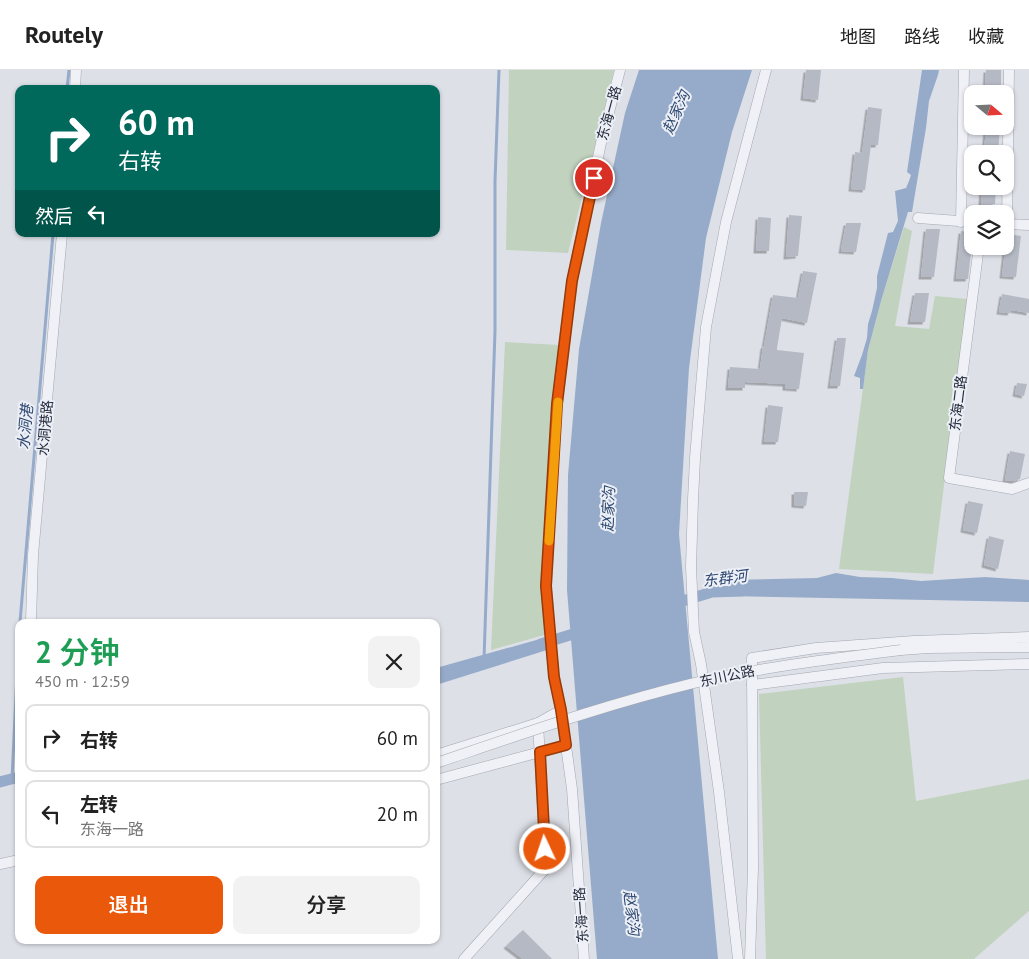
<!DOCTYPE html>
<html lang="zh">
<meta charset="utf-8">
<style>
:root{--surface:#fff;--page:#f2f2f2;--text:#222;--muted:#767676;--line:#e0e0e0;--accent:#ea580c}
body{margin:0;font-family:"PT Sans","Noto Sans SC",sans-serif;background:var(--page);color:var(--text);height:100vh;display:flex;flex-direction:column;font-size:19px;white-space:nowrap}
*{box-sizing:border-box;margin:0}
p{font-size:16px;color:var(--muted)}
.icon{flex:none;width:28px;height:28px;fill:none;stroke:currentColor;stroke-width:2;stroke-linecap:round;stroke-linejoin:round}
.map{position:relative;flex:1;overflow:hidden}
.drawer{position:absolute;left:15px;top:549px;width:425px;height:325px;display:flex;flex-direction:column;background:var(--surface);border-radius:10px;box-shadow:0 1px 4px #0004}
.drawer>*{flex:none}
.banner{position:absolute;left:15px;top:15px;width:425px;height:152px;border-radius:10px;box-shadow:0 1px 4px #0004;background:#00695c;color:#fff;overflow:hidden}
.needle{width:32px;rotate:109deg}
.tools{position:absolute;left:964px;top:15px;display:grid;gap:10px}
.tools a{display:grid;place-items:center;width:50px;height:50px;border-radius:10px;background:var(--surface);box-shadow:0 1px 4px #0004;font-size:25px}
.pin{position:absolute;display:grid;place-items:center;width:42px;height:42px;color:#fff;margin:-21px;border:2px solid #fff;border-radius:50%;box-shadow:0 1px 5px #0007}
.me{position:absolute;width:55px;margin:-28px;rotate:357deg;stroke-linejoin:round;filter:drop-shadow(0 0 4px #0008)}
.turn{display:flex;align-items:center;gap:18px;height:105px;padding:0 20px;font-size:22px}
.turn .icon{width:65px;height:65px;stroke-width:2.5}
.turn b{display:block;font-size:35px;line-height:42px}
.then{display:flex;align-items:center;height:48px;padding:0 20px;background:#0003;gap:10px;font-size:19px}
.round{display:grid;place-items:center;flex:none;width:52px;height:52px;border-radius:10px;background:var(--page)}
.summary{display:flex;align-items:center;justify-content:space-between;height:85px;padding:0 20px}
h1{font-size:30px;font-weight:600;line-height:38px;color:#1e9e55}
.action{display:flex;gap:10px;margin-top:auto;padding:10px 20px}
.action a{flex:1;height:58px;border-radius:10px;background:var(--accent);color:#fff;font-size:20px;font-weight:600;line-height:58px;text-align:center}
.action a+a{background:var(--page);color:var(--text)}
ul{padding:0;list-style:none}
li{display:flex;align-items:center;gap:15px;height:68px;margin:0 10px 8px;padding:0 10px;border:2px solid var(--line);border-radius:10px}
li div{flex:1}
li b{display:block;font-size:19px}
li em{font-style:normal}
header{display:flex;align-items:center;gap:30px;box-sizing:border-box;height:70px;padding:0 25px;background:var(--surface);border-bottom:1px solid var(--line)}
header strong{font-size:24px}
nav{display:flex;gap:28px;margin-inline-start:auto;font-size:18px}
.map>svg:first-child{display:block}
.green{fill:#c1d2be}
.water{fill:#96abc9}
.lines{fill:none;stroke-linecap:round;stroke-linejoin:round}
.stream{stroke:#96abc9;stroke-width:3}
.canal{stroke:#96abc9;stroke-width:11}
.building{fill:#b4b9c4;filter:url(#shadow)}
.minor-casing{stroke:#a2a7b1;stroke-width:11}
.minor{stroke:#f0f1f6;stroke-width:10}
.minor-bridge-casing{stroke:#a2a7b1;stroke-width:11;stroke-linecap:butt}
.minor-bridge{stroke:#f0f1f6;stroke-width:10}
.route-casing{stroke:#983908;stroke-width:12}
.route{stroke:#ea580c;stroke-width:9}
.slow{stroke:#f59e0b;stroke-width:9}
.labels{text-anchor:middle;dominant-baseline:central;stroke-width:4;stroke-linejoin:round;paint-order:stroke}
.street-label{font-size:14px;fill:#262d3e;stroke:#eceff5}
.water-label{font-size:15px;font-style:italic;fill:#2f4973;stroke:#eceff5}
</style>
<header>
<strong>Routely</strong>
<nav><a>地图</a><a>路线</a><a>收藏</a></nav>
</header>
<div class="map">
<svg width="1029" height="889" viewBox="0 0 1029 889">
<defs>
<filter id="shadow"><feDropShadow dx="-2.5" dy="2.5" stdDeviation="0" flood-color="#0004"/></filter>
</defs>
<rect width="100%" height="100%" fill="#dde0e7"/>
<!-- green -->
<g class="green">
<path d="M509,0H614L568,183L506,180Z"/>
<path d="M904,157L912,161L895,256L929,259L935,226L967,229L933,504L839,499L868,280L881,231Z"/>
<path d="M505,272L559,275L544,565L491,580Z"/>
<path d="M903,607L916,731L1029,709V841L974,889H766L759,624Z"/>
</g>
<!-- water -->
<g class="water">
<path d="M639,0H752L732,62L706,168L689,298L679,464L718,889H597L567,520L568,405L579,279L601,153L625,43Z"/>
<path d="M922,0H939L938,5L929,31L926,58L912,142H908L881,231L868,280L863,319H860V308L854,306L862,285L867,268L868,254L872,241L877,218V206L888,163L893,162L898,151L895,121L906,118L909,111L911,105L907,102Z"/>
<path d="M836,503L860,507L892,508L921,511L985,507L1029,510V532L728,526L729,510L817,508Z"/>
<path d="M547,567V580L436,615V598Z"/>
</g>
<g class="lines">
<!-- stream -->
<g class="stream">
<path d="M67,19L69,0"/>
<path d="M20,552L53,164"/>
<path d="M484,589L495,261V111L499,0"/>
<path d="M12,709L19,562"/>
</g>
<!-- canal -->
<g class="canal">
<path d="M670,535L712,522L742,521"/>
<path d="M541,574L586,560"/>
<path d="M0,712L19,707"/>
</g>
</g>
<!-- building -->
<g class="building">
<path d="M806,0H821L818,30L803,28Z"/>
<path d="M986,0H1001V24H985Z"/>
<path d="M868,37L882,39L878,75H871L865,120L851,119L855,82L862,83Z"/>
<path d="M986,56H1000L998,84H984Z"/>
<path d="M982,116H996L995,134L981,135Z"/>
<path d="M789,145L802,146L798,186L786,187Z"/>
<path d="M758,147L771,148L769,181H756Z"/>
<path d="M846,153H861L856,182L841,181Z"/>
<path d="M926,159H940L934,207H921Z"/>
<path d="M961,161L972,162V174L968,209H956Z"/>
<path d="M1007,164L1021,166L1016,207L1002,206Z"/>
<path d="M803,201L817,203L807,253L782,248L777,278V280L804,283L799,319L785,318V314L745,312V318H728L730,297L760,299L763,276H764L773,225L798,228Z"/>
<path d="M915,223H929L925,252H910Z"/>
<path d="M1002,224L1029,229V243L1011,240L1010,243L999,242Z"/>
<path d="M837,268H846L840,316H830Z"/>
<path d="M1017,313L1027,314L1024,326L1015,324Z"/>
<path d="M768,335L783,337L778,372H764Z"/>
<path d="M1010,381L1025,384L1020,409L1013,411L1005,410Z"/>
<path d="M794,422H808L806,436L794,435Z"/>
<path d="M968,431L983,434L977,463L963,460Z"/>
<path d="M989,466L1004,470L998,499L984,495Z"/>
<path d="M523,860L552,889H523L506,876Z"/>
</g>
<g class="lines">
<!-- minor casing -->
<g class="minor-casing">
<g id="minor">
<path d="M75,19L76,0"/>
<path d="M918,148L972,152"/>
<path d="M961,152L964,0"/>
<path d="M1005,154L1029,155"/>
<path d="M1007,154L1009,0"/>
<path d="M979,176L949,408L1012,419L1029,413"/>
<path d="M31,552L33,485L62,164"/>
<path d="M901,580L928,578L1029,577"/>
<path d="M752,615L883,598L1029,594"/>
<path d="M436,685L538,653L561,640"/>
<path d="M436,710L566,675"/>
<path d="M0,794L19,790"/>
<path d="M464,889L546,798L538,653"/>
<path d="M584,889L572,719L561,640L554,607L546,516L557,334L572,211L601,73L620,0"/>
<path d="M738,889L719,722L701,594L694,562L691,497L693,430L695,388L706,257L726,152L766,0"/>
<path d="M750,889L753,798L752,588L816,578L914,571L1029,567"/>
</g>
</g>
<!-- minor -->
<use href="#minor" class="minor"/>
<!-- minor-bridge casing -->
<g class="minor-bridge-casing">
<path id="minor-bridge" d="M436,693C522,664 607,634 694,613C762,597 831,589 901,580"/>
</g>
<!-- minor-bridge -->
<use href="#minor-bridge" class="minor-bridge"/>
</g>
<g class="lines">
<!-- route casing -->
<g class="route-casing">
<path id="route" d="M545,779L540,682L566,675L561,640L554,607L546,516L557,334L572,211L594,108"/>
</g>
<!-- route -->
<use href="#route" class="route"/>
<!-- slow -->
<path class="slow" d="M549,471L558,332"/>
</g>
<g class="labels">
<!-- street labels -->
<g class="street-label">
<text transform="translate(609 43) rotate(-75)">东海一路</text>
<text transform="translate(958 333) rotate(-83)">东海二路</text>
<text transform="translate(45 358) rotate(-85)">水洞港路</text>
<text transform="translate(727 606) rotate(-12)">东川公路</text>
<text transform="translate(581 845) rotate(-94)">东海一路</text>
</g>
<!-- water labels -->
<g class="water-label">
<text transform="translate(676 42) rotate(-66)">赵家沟</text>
<text transform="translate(25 357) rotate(-85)">水洞港</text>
<text transform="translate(608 439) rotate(-88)">赵家沟</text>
<text transform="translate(725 508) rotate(-7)">东群河</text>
<text transform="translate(632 843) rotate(83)">赵家沟</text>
</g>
</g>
</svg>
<div class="tools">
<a><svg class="needle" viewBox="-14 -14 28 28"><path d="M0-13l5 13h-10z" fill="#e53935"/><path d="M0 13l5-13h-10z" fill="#767676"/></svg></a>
<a><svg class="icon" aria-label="search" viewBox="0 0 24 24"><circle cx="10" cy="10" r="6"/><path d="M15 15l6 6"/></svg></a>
<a><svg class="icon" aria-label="layers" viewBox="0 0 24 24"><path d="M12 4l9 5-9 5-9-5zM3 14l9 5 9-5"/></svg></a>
</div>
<div class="pin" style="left:594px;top:108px;background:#d93025"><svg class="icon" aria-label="arrive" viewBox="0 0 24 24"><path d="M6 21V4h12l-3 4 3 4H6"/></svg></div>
<svg class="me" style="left:545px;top:779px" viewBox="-20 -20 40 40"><circle r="17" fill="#ea580c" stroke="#fff" stroke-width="3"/><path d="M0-11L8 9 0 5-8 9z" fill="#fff"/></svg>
<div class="banner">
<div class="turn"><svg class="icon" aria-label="right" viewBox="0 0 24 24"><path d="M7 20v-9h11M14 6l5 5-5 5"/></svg><div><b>60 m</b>右转</div></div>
<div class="then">然后<svg class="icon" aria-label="left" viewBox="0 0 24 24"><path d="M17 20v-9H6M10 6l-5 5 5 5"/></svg></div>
</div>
<section class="drawer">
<div class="summary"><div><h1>2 分钟</h1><p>450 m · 12:59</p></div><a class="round"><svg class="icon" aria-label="close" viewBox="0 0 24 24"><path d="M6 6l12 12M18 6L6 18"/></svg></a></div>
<ul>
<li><svg class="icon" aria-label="right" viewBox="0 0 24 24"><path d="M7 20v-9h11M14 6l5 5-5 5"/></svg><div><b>右转</b></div><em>60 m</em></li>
<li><svg class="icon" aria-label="left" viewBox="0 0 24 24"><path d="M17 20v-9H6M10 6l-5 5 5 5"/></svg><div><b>左转</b><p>东海一路</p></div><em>20 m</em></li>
</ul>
<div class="action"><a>退出</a><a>分享</a></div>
</section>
</div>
